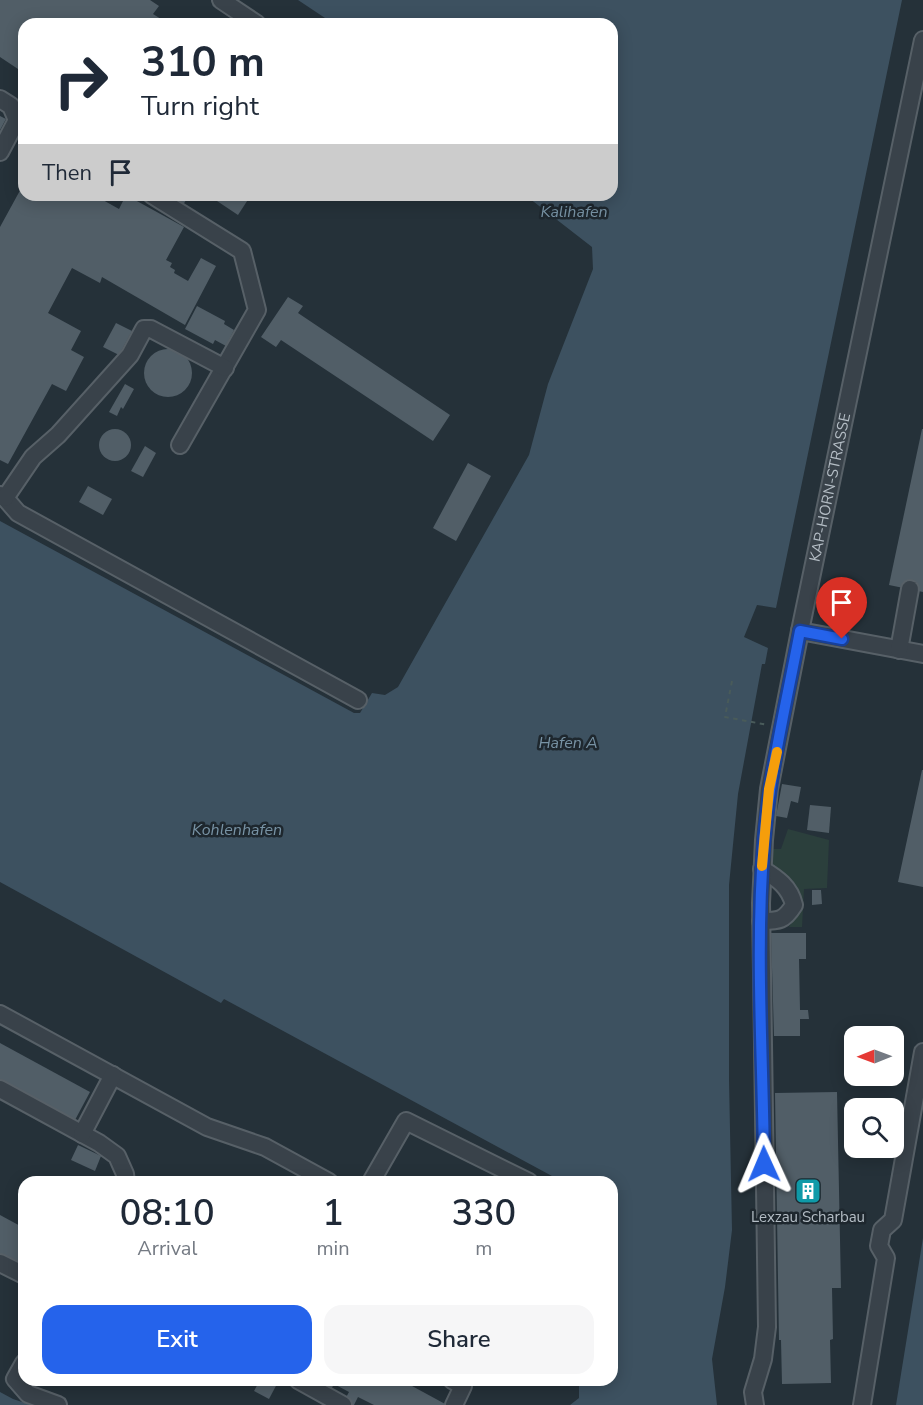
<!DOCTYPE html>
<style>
:root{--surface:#fff;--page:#f6f6f7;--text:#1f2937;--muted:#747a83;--accent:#2563eb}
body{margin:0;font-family:"Nunito Sans",sans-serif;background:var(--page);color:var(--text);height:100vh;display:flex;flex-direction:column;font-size:22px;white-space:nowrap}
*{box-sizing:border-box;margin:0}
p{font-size:20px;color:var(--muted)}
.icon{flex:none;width:33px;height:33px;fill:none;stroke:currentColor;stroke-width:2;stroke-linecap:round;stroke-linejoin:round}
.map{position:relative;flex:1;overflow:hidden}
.side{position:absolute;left:18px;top:1176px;width:600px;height:210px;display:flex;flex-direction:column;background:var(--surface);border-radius:18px;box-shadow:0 3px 15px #0003}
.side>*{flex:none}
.banner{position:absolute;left:18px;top:18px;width:600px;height:183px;border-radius:18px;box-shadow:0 3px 15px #0003;background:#fff;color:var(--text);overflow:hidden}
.needle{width:39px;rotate:269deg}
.buttons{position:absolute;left:844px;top:1026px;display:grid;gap:12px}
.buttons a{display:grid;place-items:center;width:60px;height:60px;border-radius:12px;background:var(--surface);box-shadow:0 3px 15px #0003;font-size:30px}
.pin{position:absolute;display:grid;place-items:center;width:51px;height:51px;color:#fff;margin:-62px -26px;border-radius:50% 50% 50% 0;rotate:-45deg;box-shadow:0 0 6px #0007}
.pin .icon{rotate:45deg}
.me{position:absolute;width:66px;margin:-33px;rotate:359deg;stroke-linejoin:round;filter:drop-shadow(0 0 4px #0008)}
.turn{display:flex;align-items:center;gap:21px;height:126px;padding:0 24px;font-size:27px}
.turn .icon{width:78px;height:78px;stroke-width:2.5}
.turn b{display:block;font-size:42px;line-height:51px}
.then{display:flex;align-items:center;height:57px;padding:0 24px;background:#0003;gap:12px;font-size:22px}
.eta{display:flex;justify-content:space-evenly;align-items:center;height:102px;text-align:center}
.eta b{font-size:36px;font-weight:600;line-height:42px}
.button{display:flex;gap:12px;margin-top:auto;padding:12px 24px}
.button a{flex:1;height:69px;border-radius:18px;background:var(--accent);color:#fff;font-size:24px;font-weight:600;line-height:69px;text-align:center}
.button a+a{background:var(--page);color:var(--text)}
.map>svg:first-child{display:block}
.green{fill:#2b3f3c}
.water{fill:#3d5160}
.building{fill:#515e67}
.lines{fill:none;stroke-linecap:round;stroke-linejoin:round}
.minor-casing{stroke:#576067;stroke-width:20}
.path{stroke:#495b5a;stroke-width:2;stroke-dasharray:4.5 4.5;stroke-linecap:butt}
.minor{stroke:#39424a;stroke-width:16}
.route-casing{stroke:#184099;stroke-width:15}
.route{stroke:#2563eb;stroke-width:10}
.slow{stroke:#f59e0b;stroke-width:10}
.labels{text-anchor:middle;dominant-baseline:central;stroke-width:5;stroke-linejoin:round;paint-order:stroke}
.street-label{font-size:15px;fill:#b4bdc5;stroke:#1e272e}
.poi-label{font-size:15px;fill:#b4bdc5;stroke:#1e272e}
.water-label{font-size:16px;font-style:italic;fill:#7893a5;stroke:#1e272e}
</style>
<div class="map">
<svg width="923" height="1405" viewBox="0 0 923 1405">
<rect width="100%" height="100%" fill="#253139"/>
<!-- green -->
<path class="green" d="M788,829L829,840L827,888L804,889L802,927H789L801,906L769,859V849H781Z"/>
<!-- water -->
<g class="water">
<path d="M298,0H902L776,608L757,605L744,637L768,648L765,664H762L738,794L729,885V1080L732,1230L725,1287L712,1359L717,1405H570L579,1398V1380H612V1182H563L224,999L221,1003L0,882V521L354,713H360L372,693L385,695L398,687L529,455L548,384L593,269L592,247L525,195H612V24H334Z"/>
<path d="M923,1238V1405H896Z"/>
<path d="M0,1392L13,1399L31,1405H0Z"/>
</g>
<!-- building -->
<g class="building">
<path d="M0,0H150L159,6L153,14L169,24H24V73L0,57Z"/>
<path d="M0,116L6,119L0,130Z"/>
<path d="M24,172V195H94L119,209L126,195L184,227L166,260L172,263L170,267L175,270L174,273L188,281L201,258L216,266L185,325L102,277L100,283L72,268L48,313L81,331L71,350L84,357L66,391L52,384L8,464L0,460V227L23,185L18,182Z"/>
<path d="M168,195H189L183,205Z"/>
<path d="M208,195H251L238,215Z"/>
<path d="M288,297L303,306L298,313L450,415L433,441L281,340L276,347L261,337Z"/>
<path d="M197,306L225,321L224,324L234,330L226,346L215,340L213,344L185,329Z"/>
<path d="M116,323L132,331L119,355L103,347Z"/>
<circle cx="168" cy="373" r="24"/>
<path d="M125,384L134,389L123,409L121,407L117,416L109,412Z"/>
<circle cx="115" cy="445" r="16"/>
<path d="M922,429H923V592L889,585Z"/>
<path d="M145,446L156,453L143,477L131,471Z"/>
<path d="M468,463L491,476L456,541L433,528Z"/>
<path d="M88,486L112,499L103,515L79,502Z"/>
<path d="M922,770H923V887L898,882Z"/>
<path d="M782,784L801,787L798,803L791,801L787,818L776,816Z"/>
<path d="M810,805L831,807L829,833L807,830Z"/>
<path d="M812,890H821L822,904L812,905Z"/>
<path d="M771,933H806V959H799L800,1010H808L809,1019H800V1036H774Z"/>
<path d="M0,1043L90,1092L75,1120L0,1080Z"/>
<path d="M837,1092L841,1288H832L833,1339L830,1340L831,1383L782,1384L781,1340H779L775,1093Z"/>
<path d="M78,1145L101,1156L95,1171L71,1160Z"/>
<path d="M0,1215L24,1228V1267L0,1255Z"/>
<path d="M260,1380H274L278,1382L269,1399L254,1391Z"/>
<path d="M323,1380H401L447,1405H374L358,1397L354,1405H346L343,1403L349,1392L334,1384L328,1395L318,1390Z"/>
</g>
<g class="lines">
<!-- minor casing -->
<g class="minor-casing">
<g id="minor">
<path d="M221,0L257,24"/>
<path d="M0,99L11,106L17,120L0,152"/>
<path d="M152,195L242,251L257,310L180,445"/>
<path d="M0,495L5,498L18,513L358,700"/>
<path d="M5,498L33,457L58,435L130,355L144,329H151L225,368"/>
<path d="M800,631L923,654"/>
<path d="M899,650L910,589"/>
<path d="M761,921C779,921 784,921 794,905C790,887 777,878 762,869"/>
<path d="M0,1014L207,1127L265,1147L329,1182"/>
<path d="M0,1089L99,1143L117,1156L125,1174L126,1182"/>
<path d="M82,1134L113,1075"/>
<path d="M371,1182L406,1121L529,1182"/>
<path d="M0,1263L24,1275"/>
<path d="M24,1363L15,1379L28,1394L58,1405"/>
<path d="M298,1380L343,1405"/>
<path d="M452,1380L463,1386L454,1405"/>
<path id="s1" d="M755,1405L753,1392L763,1359L767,1327L761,903L764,840L769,789L800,631L923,40"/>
<path d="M862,1405L886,1258L879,1246L882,1230L893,1220L923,1052"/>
</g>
</g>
<!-- path -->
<path class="path" d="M732,681L725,717L768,725"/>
<!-- minor -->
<use href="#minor" class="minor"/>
</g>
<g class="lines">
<!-- route casing -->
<g class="route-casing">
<path id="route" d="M764,1164C763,1057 755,948 764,841C770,770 787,700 800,631L842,639"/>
</g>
<!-- route -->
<use href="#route" class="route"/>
<!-- slow -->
<path class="slow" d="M762,866L769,789L777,752"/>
</g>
<!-- icons -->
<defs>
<g id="building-square" transform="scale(1.35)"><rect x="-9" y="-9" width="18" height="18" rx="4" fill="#0f9aa8" stroke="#1e272e"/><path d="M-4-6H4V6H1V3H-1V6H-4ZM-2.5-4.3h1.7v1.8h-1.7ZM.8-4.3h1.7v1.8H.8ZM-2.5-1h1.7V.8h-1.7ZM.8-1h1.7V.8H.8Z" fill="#fff"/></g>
</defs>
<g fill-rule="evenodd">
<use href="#building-square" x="808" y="1191"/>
</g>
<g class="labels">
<!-- street labels -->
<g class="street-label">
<text stroke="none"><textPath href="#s1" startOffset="926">KAP-HORN-STRASSE</textPath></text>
</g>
<!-- poi labels -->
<g class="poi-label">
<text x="808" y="1217">Lexzau Scharbau</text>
</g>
<!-- water labels -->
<g class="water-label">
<text x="574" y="212">Kalihafen</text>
<text x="568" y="743">Hafen A</text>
<text x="237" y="830">Kohlenhafen</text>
</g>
</g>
</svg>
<div class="buttons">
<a><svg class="needle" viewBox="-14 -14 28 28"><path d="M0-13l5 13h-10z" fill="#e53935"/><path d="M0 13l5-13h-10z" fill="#747a83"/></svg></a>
<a><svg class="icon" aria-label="search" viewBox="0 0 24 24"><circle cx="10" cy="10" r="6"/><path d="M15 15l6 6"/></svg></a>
</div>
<div class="pin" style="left:842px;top:639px;background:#d93025"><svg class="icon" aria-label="arrive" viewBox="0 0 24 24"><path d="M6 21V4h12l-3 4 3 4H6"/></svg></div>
<svg class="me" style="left:764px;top:1164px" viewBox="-20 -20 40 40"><path d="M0-17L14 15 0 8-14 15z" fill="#2563eb" stroke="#fff" stroke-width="4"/></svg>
<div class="banner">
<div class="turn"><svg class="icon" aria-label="right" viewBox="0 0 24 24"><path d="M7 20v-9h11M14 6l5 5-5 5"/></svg><div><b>310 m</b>Turn right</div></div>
<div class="then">Then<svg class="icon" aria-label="arrive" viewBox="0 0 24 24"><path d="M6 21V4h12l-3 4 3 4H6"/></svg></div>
</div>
<section class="side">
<div class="eta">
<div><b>08:10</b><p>Arrival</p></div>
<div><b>1</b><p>min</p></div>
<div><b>330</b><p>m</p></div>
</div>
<div class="button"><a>Exit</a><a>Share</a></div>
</section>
</div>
